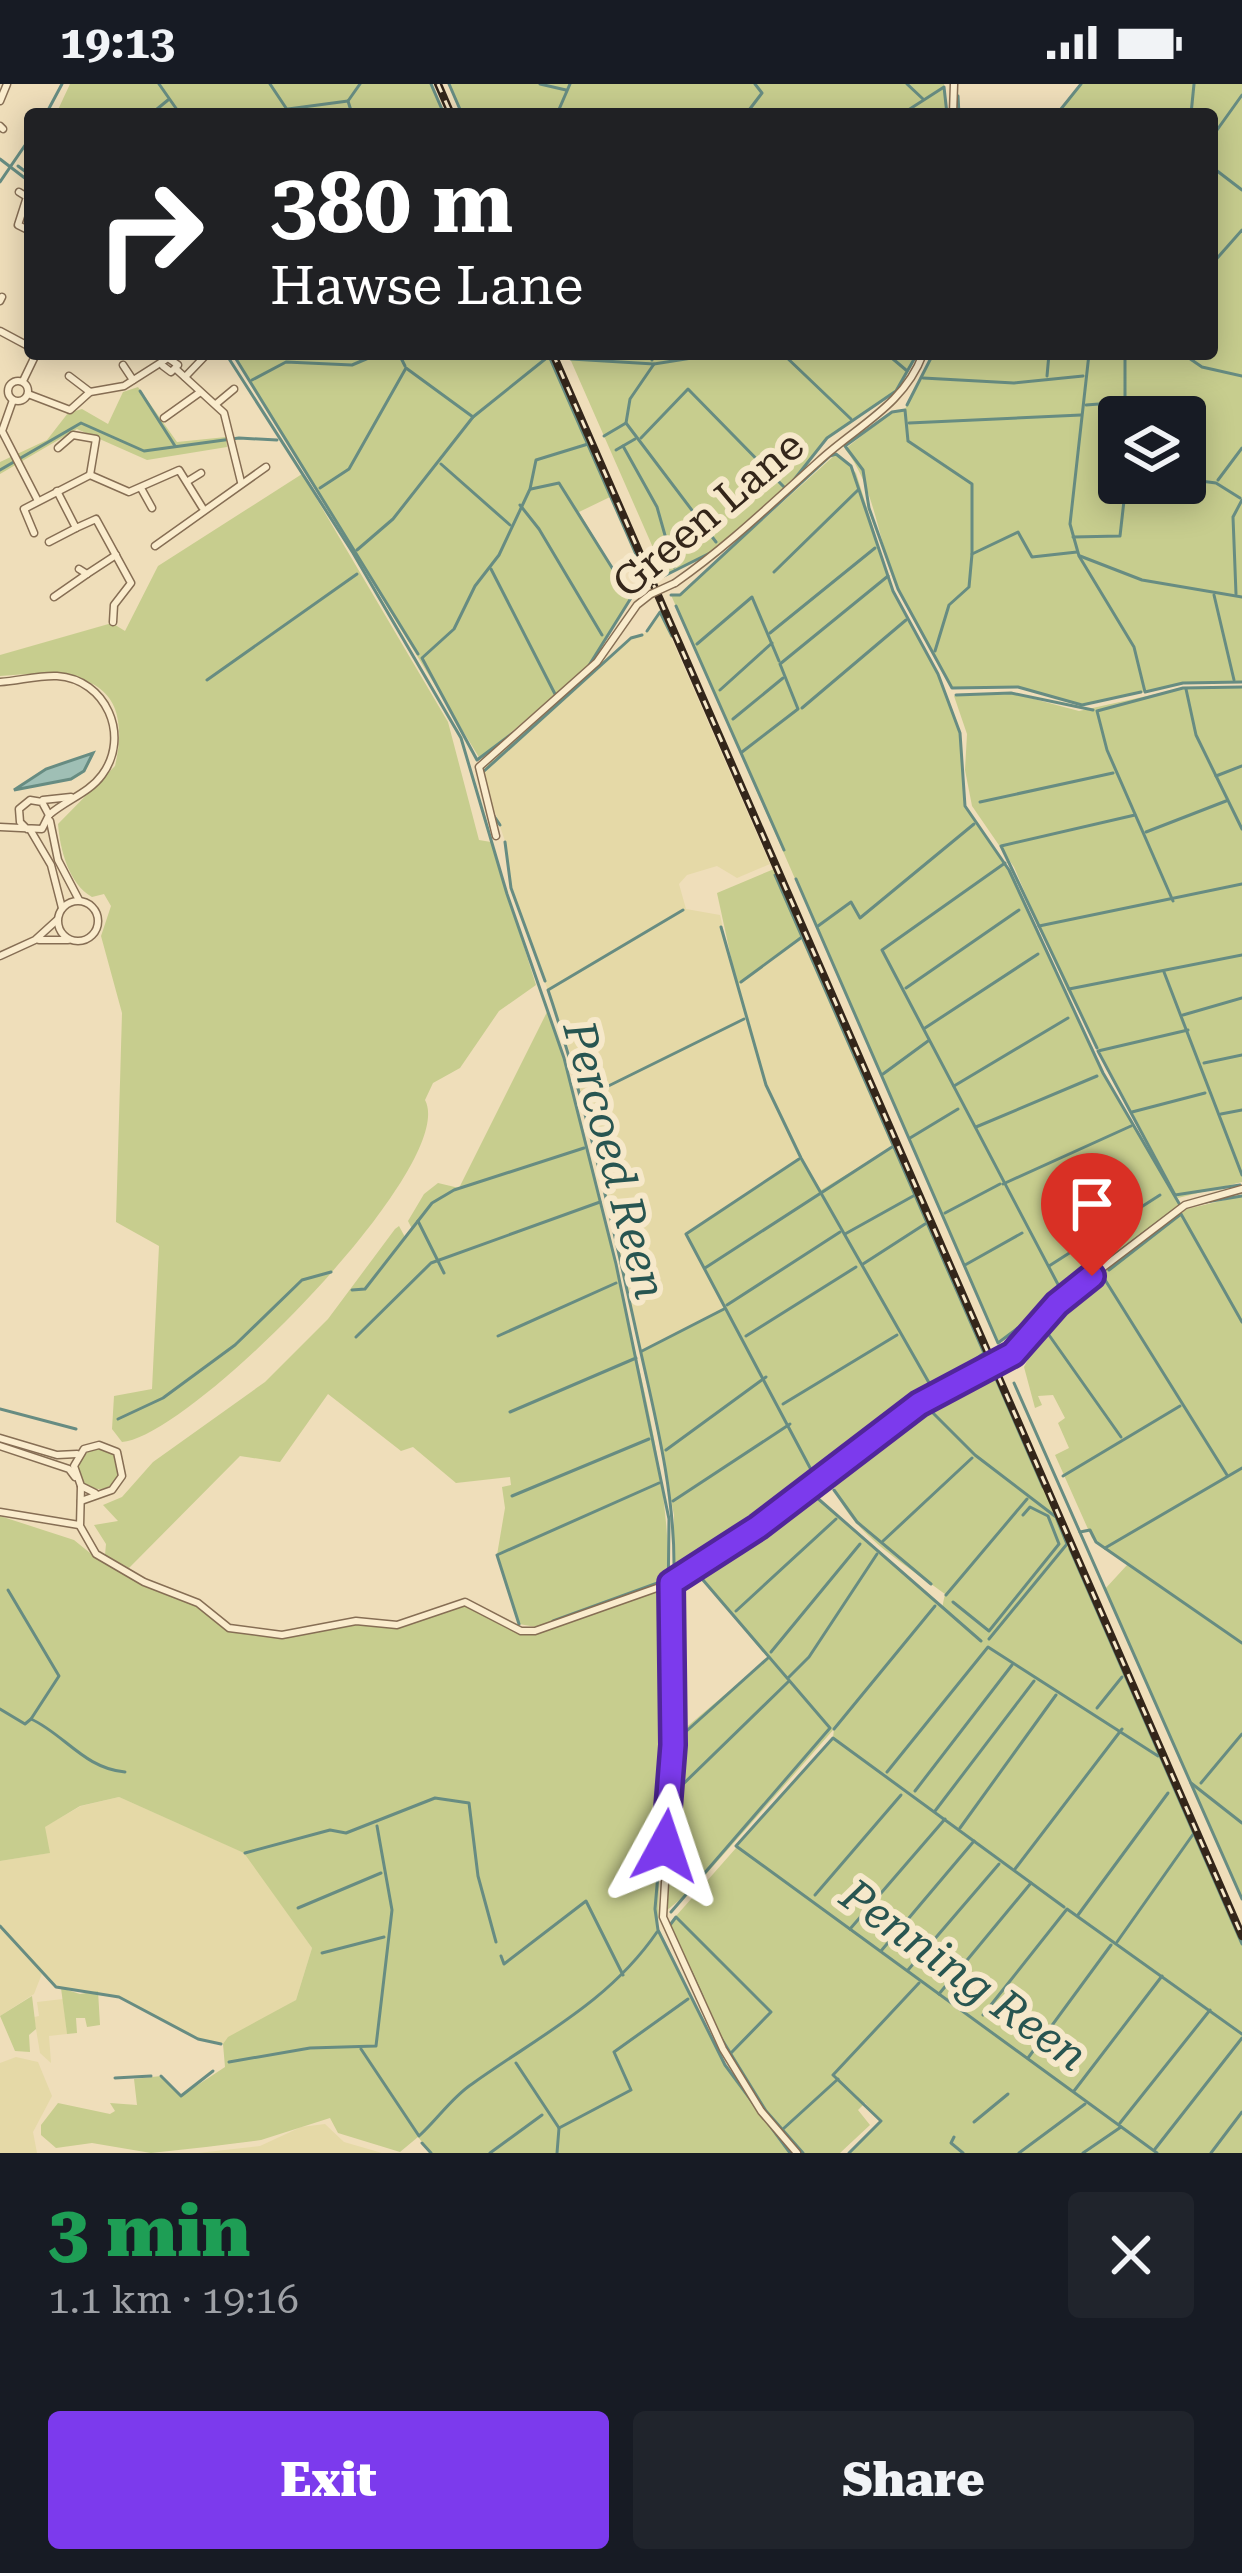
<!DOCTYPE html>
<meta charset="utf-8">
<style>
:root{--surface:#171b24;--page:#20242c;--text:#f1f3f6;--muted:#9ea1a6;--accent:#7c3aed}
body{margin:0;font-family:"Roboto Serif",serif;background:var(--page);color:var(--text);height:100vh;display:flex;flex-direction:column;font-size:45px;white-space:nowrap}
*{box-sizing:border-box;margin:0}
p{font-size:39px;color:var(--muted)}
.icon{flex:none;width:66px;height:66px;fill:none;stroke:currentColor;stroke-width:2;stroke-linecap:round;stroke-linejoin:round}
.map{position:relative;height:2069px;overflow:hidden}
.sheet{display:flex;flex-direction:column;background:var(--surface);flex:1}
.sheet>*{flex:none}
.guide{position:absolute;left:24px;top:24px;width:1194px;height:252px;border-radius:12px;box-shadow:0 6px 30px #0003;background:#202124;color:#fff;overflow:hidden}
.fabs{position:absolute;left:1098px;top:312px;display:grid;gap:24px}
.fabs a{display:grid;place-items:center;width:108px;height:108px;border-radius:12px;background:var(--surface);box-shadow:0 6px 30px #0003;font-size:60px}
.pin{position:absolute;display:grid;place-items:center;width:102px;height:102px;color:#fff;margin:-123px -51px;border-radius:50% 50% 50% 0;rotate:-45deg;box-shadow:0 0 12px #0007}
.pin .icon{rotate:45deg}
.me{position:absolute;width:132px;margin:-66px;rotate:5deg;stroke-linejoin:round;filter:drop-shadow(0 0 9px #0008)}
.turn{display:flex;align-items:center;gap:42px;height:252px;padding:0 48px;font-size:54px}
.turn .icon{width:156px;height:156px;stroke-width:2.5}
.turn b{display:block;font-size:84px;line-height:102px}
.round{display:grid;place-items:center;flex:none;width:126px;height:126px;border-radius:12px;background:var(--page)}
.summary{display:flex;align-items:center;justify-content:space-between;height:204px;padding:0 48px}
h1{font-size:72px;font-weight:800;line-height:90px;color:#1e9e55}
.primary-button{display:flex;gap:24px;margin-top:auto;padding:24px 48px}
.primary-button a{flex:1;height:138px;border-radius:12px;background:var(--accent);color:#fff;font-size:48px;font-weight:800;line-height:138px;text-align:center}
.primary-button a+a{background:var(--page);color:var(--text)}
.status{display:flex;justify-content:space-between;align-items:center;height:84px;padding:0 60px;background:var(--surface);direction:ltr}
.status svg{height:33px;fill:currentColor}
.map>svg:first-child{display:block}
.farmland{fill:#e5d9a7}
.green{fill:#c7cd8e;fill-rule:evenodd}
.water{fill:#9fbfb5;stroke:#678c82;stroke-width:3}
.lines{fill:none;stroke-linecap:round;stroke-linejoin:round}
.stream{stroke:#678c82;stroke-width:3}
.minor-casing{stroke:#866e54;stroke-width:9}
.minor{stroke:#faeccd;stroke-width:6}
.rail-casing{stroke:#34261a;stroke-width:8}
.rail{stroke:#f6e8ca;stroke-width:3;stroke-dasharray:9;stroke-linecap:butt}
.minor-bridge-casing{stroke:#866e54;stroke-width:9;stroke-linecap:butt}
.minor-bridge{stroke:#faeccd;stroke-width:6}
.route-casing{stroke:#51269a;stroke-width:30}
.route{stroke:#7c3aed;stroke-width:21}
.labels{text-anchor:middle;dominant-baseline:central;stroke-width:12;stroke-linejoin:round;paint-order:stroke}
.street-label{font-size:42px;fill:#34261a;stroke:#f6e8ca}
.water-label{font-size:45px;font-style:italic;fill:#285551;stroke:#f6e8ca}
</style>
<div class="status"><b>19:13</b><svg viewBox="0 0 49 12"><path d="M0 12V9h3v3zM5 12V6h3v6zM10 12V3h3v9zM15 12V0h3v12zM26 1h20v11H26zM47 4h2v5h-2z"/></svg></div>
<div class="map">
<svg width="1242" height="2069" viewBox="0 0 1242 2069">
<rect width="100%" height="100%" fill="#efdeba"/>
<!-- farmland -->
<g class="farmland">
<path d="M660,528L770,780L737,794L717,782L687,791L679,800L686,825L720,831L731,880L762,884L803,852L894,1062L821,1107L801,1074L687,1149L726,1223L641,1267L570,968L511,804L505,757L482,691L485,681L631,554L647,548Z"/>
<path d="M119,1713L245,1769L312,1864L296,1916L223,1960L198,1955L119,1913L56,1903L43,1887L34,1910L0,1932V1777L49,1769L44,1743L81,1722Z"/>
<path d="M63,1915L67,1950L49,1952L51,1979L40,1969L34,1933L39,1932L37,1918Z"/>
<path d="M16,1973L38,1978L52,2012L33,2048L37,2069H0V1979Z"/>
<path d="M325,2040L344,2058L382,2069H198L260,2062L301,2043Z"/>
</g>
<!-- green -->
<g class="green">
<path d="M70,0H431L444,30H56Z"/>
<path d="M449,0H944L947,30H462Z"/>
<path d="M1081,0H1242V598L1183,599L1082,621L1018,603L952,604C935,570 913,539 898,504C878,459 875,402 845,365L892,328L905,325L933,270H1212V30H1057ZM1119,333H1185V399H1119Z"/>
<path d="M233,270H548L610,413L579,428L631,514L588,582L480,675Z"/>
<path d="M568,270H917L896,307L827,354L786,405L715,466L665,491Z"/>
<path d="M138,303L177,358L226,353L227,363L147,376L77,345L0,390V378L47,356L68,329L82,325L108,340L123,308Z"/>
<path d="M836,370L856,389L893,507L938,590L960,648L965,722L1009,786L1103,989L1180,1122L998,1259L671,511H680Z"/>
<path d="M302,390L448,638L479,756L491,758L536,901L499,927L460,984L433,999L425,1016C460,1081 190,1354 122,1358L112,1345L114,1312L152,1305L159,1162L116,1138L122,929L101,852L111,822L104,810L92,813C69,800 60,766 58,740L115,682C137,588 69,586 0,592V571L112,539L125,547L158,482Z"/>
<path d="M1242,603V1098L1178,1114L1067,906L1014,783L972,722L965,686L967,650L954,612L1011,609L1079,627L1183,604Z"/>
<path d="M774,785L803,852L737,901L717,809Z"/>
<path d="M548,926C581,1024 603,1126 626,1227C646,1315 670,1406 668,1496L536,1543L519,1540L497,1471L505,1424L502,1403L511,1401L510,1393L456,1399L413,1363L401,1367L328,1310L280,1378L240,1372L129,1484L105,1471L106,1460L94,1441L118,1437L103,1421L122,1413L153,1378L265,1298L328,1235L395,1145L399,1142L405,1153L412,1145L408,1137L424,1110L438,1099L459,1104Z"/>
<path d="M894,1062L984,1269L770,1430L679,1488L674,1485V1431L641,1267L726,1223L686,1150L801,1074L821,1106Z"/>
<path d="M1242,1112V1815L1105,1505L1128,1480L1092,1454L1055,1371L1069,1364L1058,1339L1065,1334L1053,1311L1038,1312L1042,1321L1035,1324L1024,1283L1048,1236L1068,1214L1187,1125Z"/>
<path d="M996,1295L1242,1860V2069H849L881,2037L865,2019L858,2026L870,2041L840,2069H803C740,2010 700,1919 669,1840L833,1654L834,1645L693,1805L666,1827L676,1652L768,1574L697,1489L812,1410L942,1524L945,1510C907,1482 841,1443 832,1394L932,1315Z"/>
<circle cx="99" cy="1385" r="20"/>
<path d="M0,1432L74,1456L95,1473L198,1519L229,1544L282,1551L356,1537L397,1541L465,1518L521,1547H535L665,1501L658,1846L725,1981L790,2069H431L418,2053L400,2068L338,2049L330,2034L261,2056L206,2063L151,2069L92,2059L56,2064L41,2051V2041L58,2019L110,2030L115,2027L110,2019L137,2021L134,1995L161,1992L181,2012L225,1983L223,1960L228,1953L296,1916L312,1864L244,1769L119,1713L80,1722L45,1743L50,1769L0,1777Z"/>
<path d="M61,1904L80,1910L98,1907L100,1941L87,1943L85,1934H76L77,1949L67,1950Z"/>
<path d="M32,1912L36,1945L29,1951L30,1968L15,1967L0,1932Z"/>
</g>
<!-- water -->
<path class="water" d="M93,669L84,687L71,695L14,706L46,685Z"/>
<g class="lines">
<!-- stream -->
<g class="stream">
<path d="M159,0L180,30"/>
<path d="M270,0L290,30"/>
<path d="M431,0L444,30"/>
<path d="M449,0L462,30"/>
<path d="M540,0L566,6"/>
<path d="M907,0L923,15"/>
<path d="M958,12L959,30"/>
<path d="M288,25L348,17"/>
<path d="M46,30L62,0"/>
<path d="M151,30L168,16"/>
<path d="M352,30L348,17L360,0"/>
<path d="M557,30L570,0"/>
<path d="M746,30L762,9L755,0"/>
<path d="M902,30L944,3L947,30"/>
<path d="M1057,30L1081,0"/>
<path d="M1191,30L1194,0"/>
<path d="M1212,53L1242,11"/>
<path d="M0,75L30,98"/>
<path d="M18,82L30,91"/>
<path d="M1212,83L1242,106"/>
<path d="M0,98L30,54"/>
<path d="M1212,180L1242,146"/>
<path d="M226,270L353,469L461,654L507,810L564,974L616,1180L669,1435L666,1697L655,1825L658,1846L725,1981L790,2069"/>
<path d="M233,270L418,570"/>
<path d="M399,270L405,282"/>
<path d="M651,270L652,276"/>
<path d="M783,270L851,335"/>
<path d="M887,270L906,286"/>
<path d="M1089,270L1070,440L1079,472L1134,563L1145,608L1183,599L1242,598"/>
<path d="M1125,270V319"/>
<path d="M1183,270L1202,283L1242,292"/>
<path d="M571,275L654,280L717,270"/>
<path d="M654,280L630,315L626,339L716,458"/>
<path d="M1047,292L1049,270"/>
<path d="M923,294L1014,299L1083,292"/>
<path d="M252,296L286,278L352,281L378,270"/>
<path d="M140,307L175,362"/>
<path d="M907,321L933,270"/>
<path d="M1086,321L1151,316V333"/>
<path d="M909,339L1081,331"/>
<path d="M604,352L626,339"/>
<path d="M641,354L688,305L785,404"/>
<path d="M623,362L657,423L674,483"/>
<path d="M616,366L635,355"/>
<path d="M441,380L510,441"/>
<path d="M0,386L81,339L144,367L239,354L277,356"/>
<path d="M1185,395L1216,399L1240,414"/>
<path d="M1218,396L1242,364"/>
<path d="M793,397L827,354L896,307L917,270"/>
<path d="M320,404L349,385L406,284L473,333"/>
<path d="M531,405L559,399L631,514"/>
<path d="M520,421L539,445L602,551"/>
<path d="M1073,453L1120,452L1126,399"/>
<path d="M357,466L393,435L473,333L549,272L649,500L631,514L588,583"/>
<path d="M972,470V400L908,357L905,326L892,328L845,362L863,386L869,424L898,505L952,604L1018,603L1082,621L1141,608"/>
<path d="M1080,472L1142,496L1242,513"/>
<path d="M491,485L555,610"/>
<path d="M774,488L858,406"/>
<path d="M662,493L714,467"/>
<path d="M1236,510L1233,433L1242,416"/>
<path d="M671,511H680L830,372L836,370L851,382L893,507L938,590L960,649L965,722L1009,786L1103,989L1180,1121"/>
<path d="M1214,511L1234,596"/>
<path d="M676,522L784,766"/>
<path d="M647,547L660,528L672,552"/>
<path d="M770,549L875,464"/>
<path d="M697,560L752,513L779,577"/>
<path d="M935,567L949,521L969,503L972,470L1018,448L1032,473L1077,468"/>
<path d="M207,596L357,490"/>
<path d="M1186,605L1196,651L1242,745"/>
<path d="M720,606L772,559"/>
<path d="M956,611L1011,609L1093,626"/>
<path d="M802,624L906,536"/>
<path d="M733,635L783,594"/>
<path d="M513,649L477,676L422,574L454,545L475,502L499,471L530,405L536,376L588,360"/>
<path d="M742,668L798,625L780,580L888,492"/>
<path d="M483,688L631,554L642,551"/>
<path d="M1216,692L1242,682"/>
<path d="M980,718L1113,689"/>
<path d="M494,732L500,741"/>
<path d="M1146,748L1226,717"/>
<path d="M505,758L511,804L545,897"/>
<path d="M1005,779L882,866L1062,1208"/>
<path d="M775,791L984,1269L822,1390"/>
<path d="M796,795L998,1259L1173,1127"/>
<path d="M1173,817L1107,666L1097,627L1183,604L1242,603"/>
<path d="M683,826L548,906C585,1016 610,1129 635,1242C652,1321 675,1403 674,1485L679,1488L707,1473"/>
<path d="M818,842L851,818L860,834L974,740"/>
<path d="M1039,842L1242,800"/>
<path d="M721,843L766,1001L801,1074L932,1304"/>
<path d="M1164,888L1242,1091"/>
<path d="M741,898L802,853"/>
<path d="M906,904L1019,826"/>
<path d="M1069,905L1242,871"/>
<path d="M1183,931L1242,914"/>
<path d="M925,944L1038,870"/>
<path d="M1188,946L1098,967L1175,1111L1240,1101"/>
<path d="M1097,964L1001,762L1135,731"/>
<path d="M1204,979L1242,971"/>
<path d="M883,990L928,957"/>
<path d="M954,1002L1068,934"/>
<path d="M580,1016L744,935"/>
<path d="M1132,1028L1205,1009"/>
<path d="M1221,1030L1242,1026"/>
<path d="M976,1043L1097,992"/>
<path d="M910,1054L958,1025"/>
<path d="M799,1075L686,1150L816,1395"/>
<path d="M1003,1100L1131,1042"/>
<path d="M1182,1122L1242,1112"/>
<path d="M945,1129L1000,1100"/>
<path d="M418,1137L444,1189"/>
<path d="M845,1150L915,1111"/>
<path d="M863,1180L925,1140"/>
<path d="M965,1181L1022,1149"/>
<path d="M1049,1182L1160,1111"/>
<path d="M705,1184L892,1063"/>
<path d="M1109,1186L1181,1130L1242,1238"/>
<path d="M1102,1191L1227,1391"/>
<path d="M352,1206L365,1205L432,1119L454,1106L584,1064"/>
<path d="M727,1221L840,1148"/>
<path d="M1060,1222L1097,1194"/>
<path d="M1044,1244L1121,1353"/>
<path d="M498,1252L616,1199"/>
<path d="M746,1252L856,1183"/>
<path d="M356,1253L431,1179L600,1118"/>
<path d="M642,1267L724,1225"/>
<path d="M996,1295L1043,1403"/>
<path d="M1014,1299L1242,1815"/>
<path d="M783,1320L897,1251"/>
<path d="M0,1325L76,1345"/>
<path d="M510,1328L636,1274"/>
<path d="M118,1335L163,1314L235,1261L302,1196L331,1188"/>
<path d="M666,1366L766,1293"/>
<path d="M1063,1392L1180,1322"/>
<path d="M834,1406L857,1438L931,1500"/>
<path d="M512,1412L649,1355"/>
<path d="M815,1412L981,1557"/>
<path d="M673,1417L790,1340"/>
<path d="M1080,1448L1090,1446L1096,1458L1242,1559"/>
<path d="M883,1457L972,1374"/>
<path d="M730,1458L805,1404"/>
<path d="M1105,1464L1242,1384"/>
<path d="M1070,1465L1242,1860"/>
<path d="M702,1486L781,1433L926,1322L975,1371L1056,1433L1067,1460L989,1555"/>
<path d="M674,1504L685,1495"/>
<path d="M8,1506L59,1592L31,1635"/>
<path d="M946,1511L1027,1415"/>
<path d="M953,1518L989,1547L1059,1460L1048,1432L1030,1423L1023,1431"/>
<path d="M736,1527L836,1435"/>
<path d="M553,1537L663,1497"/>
<path d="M519,1540L497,1471L659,1399"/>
<path d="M771,1568L860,1460"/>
<path d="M788,1594L809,1573L877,1470"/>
<path d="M1097,1624L1122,1593"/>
<path d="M0,1625L25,1640L31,1635C64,1650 85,1685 125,1688"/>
<path d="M834,1645L935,1522"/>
<path d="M681,1652L768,1574"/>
<path d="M887,1688L988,1563L1158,1672"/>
<path d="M1191,1699L1242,1739"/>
<path d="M1201,1699L1242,1650"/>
<path d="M915,1707L1012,1581"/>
<path d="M675,1708L788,1598"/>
<path d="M673,1718L676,1652"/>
<path d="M935,1727L1034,1597"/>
<path d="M960,1744L1056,1611"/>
<path d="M245,1769L330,1746L346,1749L435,1714L469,1719L478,1792L496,1858"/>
<path d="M1015,1785L1122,1645"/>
<path d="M815,1811L901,1711"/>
<path d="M1064,1823L833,1654L736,1762L1157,2069"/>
<path d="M298,1824L381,1789"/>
<path d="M671,1828L830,1644L697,1489L690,1492"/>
<path d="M1078,1831L1168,1709"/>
<path d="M670,1841L676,1833L771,1928L730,1970"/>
<path d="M0,1842L56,1903L119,1913L198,1955L221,1960"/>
<path d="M850,1845L945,1735"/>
<path d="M1117,1858L1194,1749"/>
<path d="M881,1867L974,1757"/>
<path d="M322,1869L384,1853"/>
<path d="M501,1872L504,1880L586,1817L623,1891"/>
<path d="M908,1886L999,1780"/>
<path d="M691,1888L702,1912"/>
<path d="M939,1910L1031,1799"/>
<path d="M983,1931L1067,1825L1242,1950"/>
<path d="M721,1954L766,2027L803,2069"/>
<path d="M361,1965L419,2052C437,2036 452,2013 472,2000C539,1952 609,1918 657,1848"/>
<path d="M1028,1974L1111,1861"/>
<path d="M229,1978L310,1964L376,1962L392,1826L377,1742"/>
<path d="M516,1979L559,2044L557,2069"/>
<path d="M161,1992L181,2012L213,1987"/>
<path d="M115,1994L151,1992"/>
<path d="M1074,2007L1162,1892"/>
<path d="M974,2038L1008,2010"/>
<path d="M1120,2039L1210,1926"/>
<path d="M559,2044L631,2006L614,1968L688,1915"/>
<path d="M783,2045L838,1995"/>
<path d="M954,2053L951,2059L963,2069"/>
<path d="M422,2059L431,2069"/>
<path d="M1155,2065L1242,1954"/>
<path d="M490,2069L542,2031"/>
<path d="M849,2069L881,2037L833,1991L919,1899"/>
<path d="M1019,2069L1085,2020"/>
<path d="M1083,2069L1121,2043"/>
<path d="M1211,2069L1242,2028"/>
</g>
<!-- minor casing -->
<g class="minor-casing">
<g id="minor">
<path d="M0,17L7,0"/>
<path d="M953,30L954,0"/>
<path d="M0,42L3,45"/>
<path d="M19,108L27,113L18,141L30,147"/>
<path d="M0,217L2,213"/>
<path d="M0,247L30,263"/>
<path d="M123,281L133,296"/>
<path d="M177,286L224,329L241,398"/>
<path d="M69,292L90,308"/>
<path d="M185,293L207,270"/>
<circle cx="18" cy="307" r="10"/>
<path d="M23,297L36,270"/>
<path d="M28,310L70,326L90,308L124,302L168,274L178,281L171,288L163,282"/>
<path d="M13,316L2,347L38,417"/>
<path d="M216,320L234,305"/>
<path d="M164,334L199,309"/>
<path d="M58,364L73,351L96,355L90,391"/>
<path d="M188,397L201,389"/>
<path d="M142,406L152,424"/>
<path d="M57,407L76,444L96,435L131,499L114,521L113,538"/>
<path d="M34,449L24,425L90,391L129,408L179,386L202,423"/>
<path d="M49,458L76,444"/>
<path d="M155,462L266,383"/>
<path d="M79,485L87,490L116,471"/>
<path d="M675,499C728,462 771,420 819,377C857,342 904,321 923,270"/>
<path d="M54,513L87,490"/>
<path d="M0,598C18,597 39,591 57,592C106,595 131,652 102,691C89,709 66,716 49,731"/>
<path d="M43,716L71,713"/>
<path d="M50,737L58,776L79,816"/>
<path d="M0,743L42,745L49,731L42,718L30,716L19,725L20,738L27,745"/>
<path d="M31,747L51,781L62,824"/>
<path d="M496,752L479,683L597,578L637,521L651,510"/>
<circle cx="78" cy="837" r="20"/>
<path d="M39,856H68"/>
<path d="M0,872L35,856L57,836"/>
<path d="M1002,1277L1033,1253L1063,1214L1185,1121L1242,1105"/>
<path d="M0,1354L57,1371L77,1370"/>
<path d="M0,1362L69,1385L75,1393"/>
<path d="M81,1402L80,1442L96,1470L144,1498L198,1519L229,1544L282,1551L356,1537L397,1541L465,1518L521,1547H535L671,1499"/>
<path d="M81,1417L112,1406L122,1392L117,1368L99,1361L84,1365L74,1382L81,1402L95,1409"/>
<path d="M0,1428L79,1441"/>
<path d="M671,1499L673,1661L663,1833L723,1965L761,2027L797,2069"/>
<path d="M671,1499L758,1443L919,1320L988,1285"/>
</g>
</g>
<!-- minor -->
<use href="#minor" class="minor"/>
<!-- rail casing -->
<g class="rail-casing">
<g id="rail">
<path d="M438,0L451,30"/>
<path d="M553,270L1242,1852"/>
</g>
</g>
<!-- rail -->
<use href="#rail" class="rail"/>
<!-- minor-bridge casing -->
<g class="minor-bridge-casing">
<g id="minor-bridge">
<path d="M651,510L675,499"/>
<path d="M988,1285L1002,1277"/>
</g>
</g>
<!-- minor-bridge -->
<use href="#minor-bridge" class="minor-bridge"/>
</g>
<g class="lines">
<!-- route casing -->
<g class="route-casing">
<path id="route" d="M665,1762L673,1661L671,1499L758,1443L919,1320L1013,1270L1057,1220L1092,1192"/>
</g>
<!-- route -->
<use href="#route" class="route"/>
</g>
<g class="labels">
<!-- street labels -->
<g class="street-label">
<text transform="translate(708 430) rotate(-40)">Green Lane</text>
</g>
<!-- water labels -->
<g class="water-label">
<text transform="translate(615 1076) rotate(75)">Percoed Reen</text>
<text transform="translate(964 1891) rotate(36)">Penning Reen</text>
</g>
</g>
</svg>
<div class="fabs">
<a><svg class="icon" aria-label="layers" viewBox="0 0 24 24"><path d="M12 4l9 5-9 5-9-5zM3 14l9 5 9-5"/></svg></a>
</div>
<div class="pin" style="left:1092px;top:1192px;background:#d93025"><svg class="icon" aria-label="arrive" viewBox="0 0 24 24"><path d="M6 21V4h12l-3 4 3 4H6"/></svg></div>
<svg class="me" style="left:665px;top:1762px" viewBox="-20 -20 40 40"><path d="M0-17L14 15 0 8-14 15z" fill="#7c3aed" stroke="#fff" stroke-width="4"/></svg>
<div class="guide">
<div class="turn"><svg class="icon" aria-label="right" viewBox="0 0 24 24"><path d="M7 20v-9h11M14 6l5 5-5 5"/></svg><div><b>380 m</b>Hawse Lane</div></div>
</div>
</div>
<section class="sheet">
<div class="summary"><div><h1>3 min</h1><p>1.1 km · 19:16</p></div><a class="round"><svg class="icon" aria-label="close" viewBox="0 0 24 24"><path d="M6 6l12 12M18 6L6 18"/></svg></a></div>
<div class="primary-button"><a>Exit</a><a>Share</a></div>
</section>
